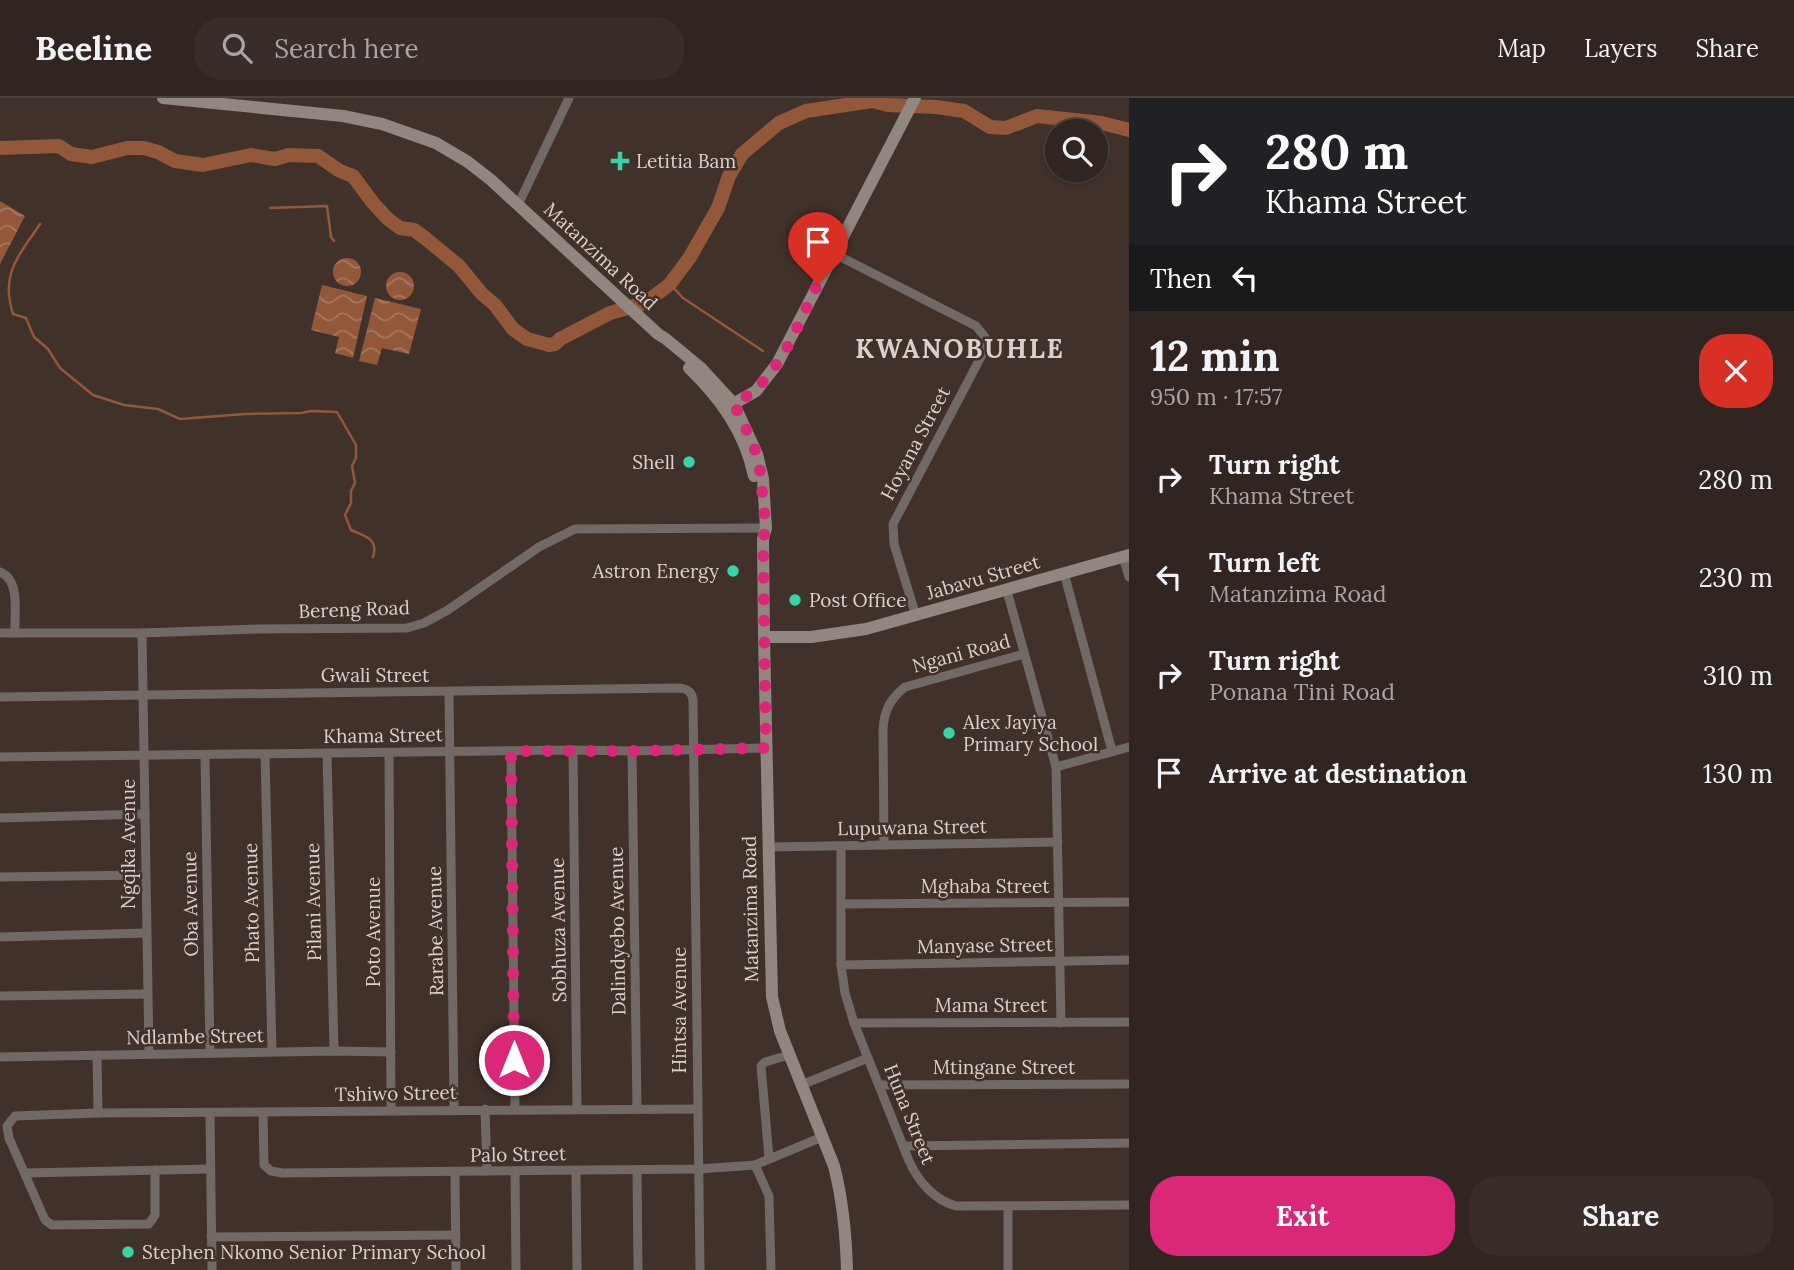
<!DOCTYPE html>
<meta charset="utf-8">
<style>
:root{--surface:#302520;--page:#382d29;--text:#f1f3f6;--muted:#a8a5a5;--line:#4b423e;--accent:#db2777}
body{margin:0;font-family:Lora,serif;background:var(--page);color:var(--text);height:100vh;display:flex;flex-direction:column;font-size:26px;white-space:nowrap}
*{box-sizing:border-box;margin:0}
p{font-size:23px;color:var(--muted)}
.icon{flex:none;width:38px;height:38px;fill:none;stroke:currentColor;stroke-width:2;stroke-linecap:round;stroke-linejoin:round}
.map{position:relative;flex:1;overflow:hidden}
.panel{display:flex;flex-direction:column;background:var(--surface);width:665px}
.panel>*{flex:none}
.banner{background:#202124;color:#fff;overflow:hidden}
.fabs{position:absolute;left:1045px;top:21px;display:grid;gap:14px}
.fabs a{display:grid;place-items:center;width:63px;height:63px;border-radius:50%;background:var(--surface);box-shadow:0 2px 5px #0004,0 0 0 2px var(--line);font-size:35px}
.pin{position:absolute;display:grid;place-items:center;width:60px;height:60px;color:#fff;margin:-72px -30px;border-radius:50% 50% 50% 0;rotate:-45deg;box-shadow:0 0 7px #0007}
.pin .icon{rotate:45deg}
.me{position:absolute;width:77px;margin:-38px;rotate:0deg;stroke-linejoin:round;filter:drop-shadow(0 0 5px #0008)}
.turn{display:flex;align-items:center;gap:24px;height:147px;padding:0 21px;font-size:32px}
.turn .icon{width:91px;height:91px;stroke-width:2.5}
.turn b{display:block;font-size:49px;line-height:60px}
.then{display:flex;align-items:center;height:66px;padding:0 21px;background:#0003;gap:14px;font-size:26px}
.round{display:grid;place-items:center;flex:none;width:74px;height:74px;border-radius:28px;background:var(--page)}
.summary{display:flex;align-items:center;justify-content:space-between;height:119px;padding:0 21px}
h1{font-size:42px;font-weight:800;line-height:52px}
.action{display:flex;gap:14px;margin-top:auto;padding:14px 21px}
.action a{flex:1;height:80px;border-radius:28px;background:var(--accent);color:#fff;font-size:28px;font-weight:800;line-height:80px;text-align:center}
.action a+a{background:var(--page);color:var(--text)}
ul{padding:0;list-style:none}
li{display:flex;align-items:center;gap:21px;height:98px;padding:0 21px}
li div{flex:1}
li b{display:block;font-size:26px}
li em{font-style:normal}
header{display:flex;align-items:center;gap:42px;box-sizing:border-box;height:98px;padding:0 35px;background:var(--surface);border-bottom:2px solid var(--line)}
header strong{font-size:33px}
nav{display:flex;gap:38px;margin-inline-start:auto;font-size:24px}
.search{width:490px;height:63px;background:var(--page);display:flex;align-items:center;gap:18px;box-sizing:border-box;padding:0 24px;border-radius:28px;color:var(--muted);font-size:26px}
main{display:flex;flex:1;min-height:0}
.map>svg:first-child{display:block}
.water{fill:url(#water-waves)}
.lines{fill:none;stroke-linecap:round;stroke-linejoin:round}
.stream{stroke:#925839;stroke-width:2.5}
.river{stroke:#925839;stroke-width:14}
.street{stroke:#706965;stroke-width:9}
.secondary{stroke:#918680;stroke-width:12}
.route{stroke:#db2777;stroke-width:12;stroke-dasharray:0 21.6}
.poi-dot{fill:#36d4a7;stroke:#40312a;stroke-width:2.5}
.labels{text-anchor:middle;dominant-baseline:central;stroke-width:5;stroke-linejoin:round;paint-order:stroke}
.poi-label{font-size:19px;fill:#dad1cd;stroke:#40312a;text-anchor:start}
.street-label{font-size:19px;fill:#dad1cd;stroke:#40312a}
.district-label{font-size:26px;font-weight:bold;letter-spacing:2px;fill:#dad1cd;stroke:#40312a}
</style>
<header>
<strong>Beeline</strong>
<div class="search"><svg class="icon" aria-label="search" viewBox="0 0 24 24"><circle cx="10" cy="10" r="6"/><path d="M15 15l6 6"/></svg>Search here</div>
<nav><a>Map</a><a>Layers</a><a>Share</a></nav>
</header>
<main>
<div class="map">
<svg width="1129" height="1172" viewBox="0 0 1129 1172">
<defs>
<pattern id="water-waves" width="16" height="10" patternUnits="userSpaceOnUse" patternTransform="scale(1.75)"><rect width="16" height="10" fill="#925839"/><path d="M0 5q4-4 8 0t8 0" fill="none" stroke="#a6775e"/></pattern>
</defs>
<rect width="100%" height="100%" fill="#40312a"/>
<!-- water -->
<g class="water">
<path d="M0,103L25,118L0,166Z"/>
<circle cx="347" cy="174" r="14"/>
<circle cx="400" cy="188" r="14"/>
<path d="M322,187L367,198L353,260L335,255L339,239L311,232Z"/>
<path d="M375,200L421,211L409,256L382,250L377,267L359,263Z"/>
</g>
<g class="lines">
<!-- stream -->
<g class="stream">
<path d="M270,110L327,108L331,139L334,143"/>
<path d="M40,126C19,158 0,175 13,216L26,220L34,239L48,251L60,270L93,297L124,307L158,311L180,321L245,316L301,315L311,313L337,314L356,347V360L352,368L355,385L351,393V405L345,417L351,432C364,438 379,440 373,459"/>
<path d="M670,186L683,200L763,253"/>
</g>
<!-- river -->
<path class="river" d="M0,50L59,48L71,56L92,59L127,50H144L158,54L175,63L203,67L251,57L275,61L289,57L318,58L340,73L353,78L373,105L388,121L400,130L414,132L425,140L459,168L482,196L495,207L513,231L527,241L549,247L555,246L560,241L610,215L645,205L670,186L690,159L718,110L729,78L742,56L779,25L806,13L872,3L888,7L936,9L964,13L990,29L1006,30L1037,18L1102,25L1129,32"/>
<!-- street -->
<g class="street">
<path d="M518,107L569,0"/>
<path d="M833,155L976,228L985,239L984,253L893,426L894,446L916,518"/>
<path d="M1123,459L1129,479"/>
<path d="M0,474C21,482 14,516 15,535"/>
<path d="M1064,475L1112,653"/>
<path d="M1007,493L1056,669L1061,925"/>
<path d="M0,535H142L259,531L407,530L424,525L448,512L539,449L575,431L766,430"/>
<path d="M142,535L149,956"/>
<path d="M449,594L454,1011"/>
<path d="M0,599L680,590C688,591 692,594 693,602L700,1172"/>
<path d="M573,652L577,1011"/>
<path d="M511,653L515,1011"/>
<path d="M632,653L637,1011"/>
<path d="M327,655L334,953"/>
<path d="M389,655L391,1012"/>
<path d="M265,656L272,954"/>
<path d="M205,657L210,955"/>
<path d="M0,659L573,652L632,653L766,650"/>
<path d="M1056,669L1129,649"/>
<path d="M0,720L145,716"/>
<path d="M884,747L883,632C884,613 890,601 905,589L1024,556"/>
<path d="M841,748V867L845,895L854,925L909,1063C918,1083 934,1102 956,1108L1129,1107"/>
<path d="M768,749L1058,744"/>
<path d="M0,779L145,777"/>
<path d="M841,806L1129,804"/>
<path d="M0,839L146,835"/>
<path d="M841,867L1129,862"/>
<path d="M0,898L147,896"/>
<path d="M854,925L1129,924"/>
<path d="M97,957L98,1015"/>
<path d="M0,959L334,953L391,954"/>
<path d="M801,987L868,960"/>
<path d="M880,987L1129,986"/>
<path d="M485,1011L487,1073"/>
<path d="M210,1015L212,1172"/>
<path d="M263,1015L264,1067L271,1073L282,1075L699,1071L755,1067L822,1039"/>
<path d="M904,1048L1129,1045"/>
<path d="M769,1060L761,968L765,964L789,957"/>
<path d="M755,1067L769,1098L771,1172"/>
<path d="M155,1072V1117L149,1126L52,1127L45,1122L9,1040L7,1028L15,1018L98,1015L697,1011"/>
<path d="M637,1072L638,1172"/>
<path d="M515,1073L516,1172"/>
<path d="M576,1073L577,1172"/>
<path d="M25,1075L209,1071"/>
<path d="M455,1075L456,1172"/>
<path d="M1008,1109V1172"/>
<path d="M211,1139L456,1137"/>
</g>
<!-- secondary -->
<g class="secondary">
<path d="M163,0L343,18L382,26L436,45L468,64L491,82L658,236L666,241L701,270L734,306L757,356L763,381L766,430L763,441L764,539L772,899L780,933L834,1068C843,1103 846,1136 847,1172"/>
<path d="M689,270C720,300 745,334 754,378"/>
<path d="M726,310L756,293L777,266L915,0"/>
<path d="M764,539H811L866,531L1129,457"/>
</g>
</g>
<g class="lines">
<!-- route -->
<path class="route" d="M514,962L511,653H632L766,650L763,441L766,430L759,363L751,341L734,306C779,283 796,229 818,186"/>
</g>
<!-- markers -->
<g class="poi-dot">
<path d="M616.5 52.5h7v7h7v7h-7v7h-7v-7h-7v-7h7z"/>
<circle cx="689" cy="364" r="7"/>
<circle cx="733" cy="473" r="7"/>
<circle cx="795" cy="502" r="7"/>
<circle cx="949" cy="635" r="7"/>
<circle cx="128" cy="1154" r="7"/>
</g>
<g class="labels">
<!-- poi labels -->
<g class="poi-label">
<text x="636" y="63">Letitia Bam</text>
<text x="675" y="364" text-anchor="end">Shell</text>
<text x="719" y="473" text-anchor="end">Astron Energy</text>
<text x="809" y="502">Post Office</text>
<text x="963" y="624">Alex Jayiya<tspan x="963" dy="22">Primary School</tspan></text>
<text x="142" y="1154">Stephen Nkomo Senior Primary School</text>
</g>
<!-- street labels -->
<g class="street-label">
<text transform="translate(601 158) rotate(43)">Matanzima Road</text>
<text transform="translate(915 345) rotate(-62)">Hoyana Street</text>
<text transform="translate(983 479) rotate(-16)">Jabavu Street</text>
<text transform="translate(354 511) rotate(-2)">Bereng Road</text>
<text transform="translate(961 555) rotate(-15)">Ngani Road</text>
<text x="375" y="577">Gwali Street</text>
<text transform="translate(383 637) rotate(-1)">Khama Street</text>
<text transform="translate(912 729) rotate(-1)">Lupuwana Street</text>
<text transform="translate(128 746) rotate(-90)">Ngqika Avenue</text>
<text x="985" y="788">Mghaba Street</text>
<text transform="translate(313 804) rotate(-91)">Pilani Avenue</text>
<text transform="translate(251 805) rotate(-91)">Phato Avenue</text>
<text transform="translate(190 806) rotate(-91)">Oba Avenue</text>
<text transform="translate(750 811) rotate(-91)">Matanzima Road</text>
<text transform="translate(558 832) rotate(-91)">Sobhuza Avenue</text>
<text transform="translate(435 833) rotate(-91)">Rarabe Avenue</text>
<text transform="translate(617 833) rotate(-91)">Dalindyebo Avenue</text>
<text transform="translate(373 834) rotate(-90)">Poto Avenue</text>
<text transform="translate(985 847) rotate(-1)">Manyase Street</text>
<text x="991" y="907">Mama Street</text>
<text transform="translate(679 912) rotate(-90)">Hintsa Avenue</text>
<text transform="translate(195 938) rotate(-1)">Ndlambe Street</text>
<text x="1004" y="969">Mtingane Street</text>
<text transform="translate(396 995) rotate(-1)">Tshiwo Street</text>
<text transform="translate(910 1016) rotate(68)">Huna Street</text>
<text transform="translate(518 1056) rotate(-1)">Palo Street</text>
</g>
<!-- district labels -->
<g class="district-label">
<text x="960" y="250">KWANOBUHLE</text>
</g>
</g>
</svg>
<div class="fabs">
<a><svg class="icon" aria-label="search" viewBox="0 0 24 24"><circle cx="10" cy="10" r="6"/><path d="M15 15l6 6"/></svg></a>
</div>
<div class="pin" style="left:818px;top:186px;background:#d93025"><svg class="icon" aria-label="arrive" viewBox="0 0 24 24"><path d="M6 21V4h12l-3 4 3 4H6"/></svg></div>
<svg class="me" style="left:514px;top:962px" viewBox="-20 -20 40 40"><circle r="17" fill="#db2777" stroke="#fff" stroke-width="3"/><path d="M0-11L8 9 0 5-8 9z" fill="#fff"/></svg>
</div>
<section class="panel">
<div class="banner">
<div class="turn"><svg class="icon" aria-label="right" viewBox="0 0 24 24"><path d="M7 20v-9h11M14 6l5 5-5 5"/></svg><div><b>280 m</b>Khama Street</div></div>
<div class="then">Then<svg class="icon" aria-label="left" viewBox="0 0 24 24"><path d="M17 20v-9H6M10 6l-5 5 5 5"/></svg></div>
</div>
<div class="summary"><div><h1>12 min</h1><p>950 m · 17:57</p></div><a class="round" style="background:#d93025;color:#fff"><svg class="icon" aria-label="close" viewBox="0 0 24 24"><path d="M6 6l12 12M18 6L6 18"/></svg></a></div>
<ul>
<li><svg class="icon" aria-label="right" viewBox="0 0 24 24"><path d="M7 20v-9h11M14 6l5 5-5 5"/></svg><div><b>Turn right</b><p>Khama Street</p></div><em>280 m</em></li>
<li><svg class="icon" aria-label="left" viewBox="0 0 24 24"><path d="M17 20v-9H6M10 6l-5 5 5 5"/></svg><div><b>Turn left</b><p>Matanzima Road</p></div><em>230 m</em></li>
<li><svg class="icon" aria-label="right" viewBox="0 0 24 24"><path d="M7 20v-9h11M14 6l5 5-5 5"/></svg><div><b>Turn right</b><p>Ponana Tini Road</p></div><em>310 m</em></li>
<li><svg class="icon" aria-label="arrive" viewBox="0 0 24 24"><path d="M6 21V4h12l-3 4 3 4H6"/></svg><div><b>Arrive at destination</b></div><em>130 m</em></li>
</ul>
<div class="action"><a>Exit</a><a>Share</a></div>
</section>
</main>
